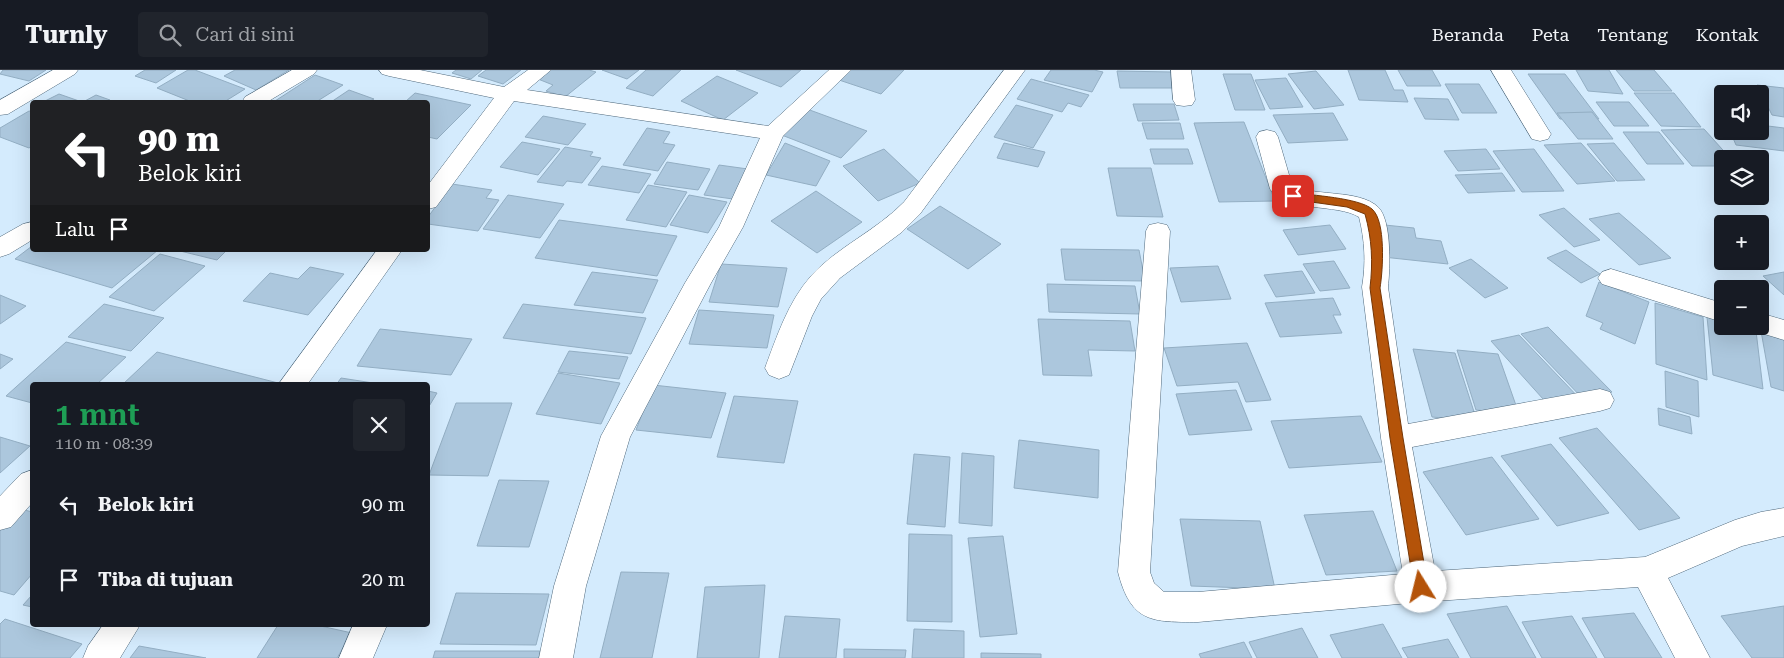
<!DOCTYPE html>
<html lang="id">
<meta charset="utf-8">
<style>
:root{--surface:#171b24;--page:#20242c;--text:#f1f3f6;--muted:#9ea1a6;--line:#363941}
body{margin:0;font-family:"Roboto Serif",serif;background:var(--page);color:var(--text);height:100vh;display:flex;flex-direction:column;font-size:19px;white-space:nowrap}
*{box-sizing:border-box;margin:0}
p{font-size:16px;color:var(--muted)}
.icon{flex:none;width:28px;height:28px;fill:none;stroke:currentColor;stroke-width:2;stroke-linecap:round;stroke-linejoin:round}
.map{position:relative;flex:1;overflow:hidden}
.details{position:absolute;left:30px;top:312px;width:400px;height:245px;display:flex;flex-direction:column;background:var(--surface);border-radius:5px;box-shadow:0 5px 20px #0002}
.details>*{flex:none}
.guide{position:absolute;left:30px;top:30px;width:400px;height:152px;border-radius:5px;box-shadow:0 5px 20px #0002;background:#202124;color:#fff;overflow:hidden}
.fabs{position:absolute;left:1714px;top:15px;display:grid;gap:10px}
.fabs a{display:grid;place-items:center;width:55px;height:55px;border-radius:5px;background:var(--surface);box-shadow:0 5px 20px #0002;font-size:25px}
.pin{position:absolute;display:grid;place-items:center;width:42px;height:42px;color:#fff;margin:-21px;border-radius:10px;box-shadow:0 2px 8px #0006}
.me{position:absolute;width:55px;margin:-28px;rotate:351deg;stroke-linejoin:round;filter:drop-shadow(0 0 4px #0008)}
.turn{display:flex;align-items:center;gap:18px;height:105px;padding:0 25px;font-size:22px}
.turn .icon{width:65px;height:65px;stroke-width:2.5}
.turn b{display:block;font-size:35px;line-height:42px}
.then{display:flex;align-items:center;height:48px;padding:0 25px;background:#0003;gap:10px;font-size:19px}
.round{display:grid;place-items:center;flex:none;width:52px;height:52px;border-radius:5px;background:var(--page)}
.summary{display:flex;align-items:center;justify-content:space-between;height:85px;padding:0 25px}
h1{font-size:30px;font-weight:600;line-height:38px;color:#1e9e55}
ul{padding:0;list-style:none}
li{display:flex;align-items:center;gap:15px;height:75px;padding:0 25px}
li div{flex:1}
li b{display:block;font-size:19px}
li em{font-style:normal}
header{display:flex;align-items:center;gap:30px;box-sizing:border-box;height:70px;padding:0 25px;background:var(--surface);border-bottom:1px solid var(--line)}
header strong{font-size:24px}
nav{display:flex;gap:28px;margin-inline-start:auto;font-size:18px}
.search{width:350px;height:45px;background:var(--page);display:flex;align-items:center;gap:12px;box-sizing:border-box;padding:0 18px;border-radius:5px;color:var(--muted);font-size:19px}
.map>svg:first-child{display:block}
.building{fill:#acc7dd;stroke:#93aec3}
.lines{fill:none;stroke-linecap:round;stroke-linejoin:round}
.minor-casing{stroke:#50697c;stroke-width:1}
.minor{fill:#fff;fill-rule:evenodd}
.route{fill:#b45309;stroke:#753606}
</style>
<header>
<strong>Turnly</strong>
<div class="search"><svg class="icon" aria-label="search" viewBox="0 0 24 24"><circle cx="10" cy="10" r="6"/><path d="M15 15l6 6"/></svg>Cari di sini</div>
<nav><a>Beranda</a><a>Peta</a><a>Tentang</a><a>Kontak</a></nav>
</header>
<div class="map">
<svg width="1784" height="588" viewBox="0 0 1784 588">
<rect width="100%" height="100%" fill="#d4ebfd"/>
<!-- building -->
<g class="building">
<path d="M3,0H46L29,11L0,4Z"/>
<path d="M145,0H176L156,13L135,6Z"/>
<path d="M188,0H195L245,19L224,32H192L157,18Z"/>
<path d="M235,0H289L256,20L224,6Z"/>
<path d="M456,0H482L471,9L452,3Z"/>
<path d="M486,0H521L503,14L478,6Z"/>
<path d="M550,0H589L596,2L565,27L546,21L553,15L538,9Z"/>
<path d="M602,0H639L627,9Z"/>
<path d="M646,0H681L653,26L626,18Z"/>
<path d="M736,0H801L781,17Z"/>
<path d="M849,0H904L881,24L839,10Z"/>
<path d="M1051,0H1094L1103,2L1092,22L1044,10Z"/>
<path d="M1348,0H1385L1394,20H1403L1408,32L1359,30Z"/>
<path d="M1398,0H1432L1441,16H1407Z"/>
<path d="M1576,0H1609L1623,24L1588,21Z"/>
<path d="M1616,0H1654L1672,21H1634Z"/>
<path d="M1117,1L1173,2L1177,18H1120Z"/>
<path d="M1316,1L1344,35L1314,39L1288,4Z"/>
<path d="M1223,4H1251L1265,40H1235Z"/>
<path d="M1528,4H1565L1599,49H1560Z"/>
<path d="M315,5L343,15L316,32L275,31Z"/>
<path d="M717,6L758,23L723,50L681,31Z"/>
<path d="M1286,8L1303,37L1270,39L1255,10Z"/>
<path d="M1031,9L1089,25L1081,37L1068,33L1062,42L1017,29Z"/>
<path d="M1445,14H1479L1497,43H1462Z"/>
<path d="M1757,15L1784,18V47L1772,45Z"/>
<path d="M349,20L374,29L368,32H331Z"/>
<path d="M415,23L471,35L437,69L428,67V32H405Z"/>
<path d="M1634,23H1674L1701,57L1661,56Z"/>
<path d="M59,24L82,32H43Z"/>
<path d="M96,25L110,30L107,32H83Z"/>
<path d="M1414,28L1448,29L1459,50L1425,49Z"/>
<path d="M1596,32H1629L1649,56H1614Z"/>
<path d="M1133,34H1174L1179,50L1138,51Z"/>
<path d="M1016,35L1053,45L1033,78L994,67Z"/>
<path d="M807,39L867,61L841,88L779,64Z"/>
<path d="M29,41L32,42V76L29,78L0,67V58Z"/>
<path d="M1592,42L1613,69H1578L1557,43Z"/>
<path d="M1333,43L1348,70L1288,73L1273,45Z"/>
<path d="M543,46L586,54L568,75L525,67Z"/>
<path d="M1244,52L1275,131L1219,132L1194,53Z"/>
<path d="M1142,53H1180L1184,69H1147Z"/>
<path d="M1760,55L1784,58V81L1736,75L1730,61H1760Z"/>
<path d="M647,58L670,62L663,73L675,75L658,101L623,95Z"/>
<path d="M1704,59L1731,89H1722V96H1692L1661,60Z"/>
<path d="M1623,62H1659L1684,94H1647Z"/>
<path d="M522,72L560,79L538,105L500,97Z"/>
<path d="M785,73L830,91L816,116L766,105Z"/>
<path d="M1004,73L1045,82L1038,97L997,88Z"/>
<path d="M1581,73L1615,111L1577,114L1544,75Z"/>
<path d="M1614,73L1645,110L1617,111L1587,74Z"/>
<path d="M565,77L593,82L590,86L601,88L582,113L567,111L563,116L537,112Z"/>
<path d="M884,79L920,113L878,131L843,96Z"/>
<path d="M1150,79H1188L1193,94H1154Z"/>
<path d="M1486,79L1500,99L1458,101L1444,81Z"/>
<path d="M1534,79L1564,121L1522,122L1493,81Z"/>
<path d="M667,92L710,99L698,120L654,114Z"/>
<path d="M719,95L748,99L733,129L704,125Z"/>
<path d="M602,96L651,104L639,123L588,115Z"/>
<path d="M1108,98H1151L1163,147L1117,146Z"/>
<path d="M1502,103L1515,121L1468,123L1455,105Z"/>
<path d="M452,114L492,120L486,128L499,130L478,161L428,154V147Z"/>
<path d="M648,115L687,122L666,157L626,150Z"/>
<path d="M816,121L862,152L817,183L771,151Z"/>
<path d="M508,125L564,134L540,168L483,159Z"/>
<path d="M689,125L727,132L708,163L670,155Z"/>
<path d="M940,136L1001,174L968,199L907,159Z"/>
<path d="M1564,138L1600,170L1574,177L1539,145Z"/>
<path d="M1619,143L1671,188L1639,195L1589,149Z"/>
<path d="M559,150L677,166L657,206L535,188Z"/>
<path d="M1375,154L1414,158L1416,168L1441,171L1448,194L1383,187Z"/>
<path d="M1330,155L1346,179L1298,185L1283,160Z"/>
<path d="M32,176V180H158L112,218L15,189Z"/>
<path d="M1061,179L1139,180L1145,211L1065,210Z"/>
<path d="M176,180H227L217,190Z"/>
<path d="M1566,180L1600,204L1581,213L1547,188Z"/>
<path d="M160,184L205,196L154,241L109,227Z"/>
<path d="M1471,189L1508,218L1485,228L1449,198Z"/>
<path d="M1334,191L1350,218L1320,221L1303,194Z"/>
<path d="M721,194L787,198L778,237L709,232Z"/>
<path d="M1218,196L1231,229L1181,232L1170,198Z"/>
<path d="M310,197L344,204L308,245L243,231L270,203L298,209Z"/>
<path d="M1302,201L1315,223L1276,227L1264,205Z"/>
<path d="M592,202L658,210L643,243L574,235Z"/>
<path d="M1784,202V225L1763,206Z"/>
<path d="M1599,212L1649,232L1635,274L1600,259L1603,253L1586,246Z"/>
<path d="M1047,214L1135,216L1140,244L1049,242Z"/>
<path d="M0,225L26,236L0,254Z"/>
<path d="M1333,228L1341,245H1333L1342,263L1280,267L1265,233Z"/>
<path d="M1655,233L1703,247L1707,310L1656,294Z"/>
<path d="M104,234L164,248L131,281L68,267Z"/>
<path d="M523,234L646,248L631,284L503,268Z"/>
<path d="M699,240L774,245L767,278L689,274Z"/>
<path d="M1707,247L1722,252V256H1739L1756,261L1763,319L1713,305Z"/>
<path d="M1038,249L1130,251L1135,281L1088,280L1092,306L1043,305Z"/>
<path d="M1548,257L1612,322L1584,330L1521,264Z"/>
<path d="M380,259L472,269L451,305L357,296Z"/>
<path d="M1761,261L1784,267V321L1771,317Z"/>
<path d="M1519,265L1582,331L1552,339L1491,271Z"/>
<path d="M66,272L126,287L96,315H32V333L6,326Z"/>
<path d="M1247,273L1271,330L1246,332L1238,312L1177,316L1164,278Z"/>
<path d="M1413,279L1455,283L1477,351L1432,347Z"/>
<path d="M1457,280L1498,284L1519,344L1476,340Z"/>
<path d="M569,281L628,287L619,309L558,302Z"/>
<path d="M157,282L286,315H122Z"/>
<path d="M0,284L13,289L0,299Z"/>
<path d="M1665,301L1698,311L1699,347L1666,337Z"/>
<path d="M558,303L620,313L601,354L536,344Z"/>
<path d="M341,308L386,315H336Z"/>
<path d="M653,315L726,323L711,368L636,360Z"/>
<path d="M1236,320L1252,360L1189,365L1176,324Z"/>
<path d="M428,321L437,323L428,338Z"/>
<path d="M734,326L798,331L784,393L717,387Z"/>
<path d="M456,333H512L488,406L429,405Z"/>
<path d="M1658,338L1690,347L1692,364L1659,355Z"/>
<path d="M1361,346L1382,392L1289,398L1271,351Z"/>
<path d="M1597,358L1680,448L1639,460L1559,368Z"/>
<path d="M0,367L30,376L0,403Z"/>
<path d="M1019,370L1099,380L1098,428L1014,418Z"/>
<path d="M1551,374L1609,443L1557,456L1501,386Z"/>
<path d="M962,383L994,386L992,456L959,453Z"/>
<path d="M914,384L950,387L945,457L907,454Z"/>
<path d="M1492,387L1539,449L1466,465L1423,402Z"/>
<path d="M499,410L549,411L529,477L477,476Z"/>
<path d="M21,439L32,442V504L14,525L0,521V460Z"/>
<path d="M1373,441L1397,501L1326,505L1304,445Z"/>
<path d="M1180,449L1260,451L1275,519L1191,516Z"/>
<path d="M909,464L952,465V552L907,551Z"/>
<path d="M1003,466L1017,564L980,567L968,468Z"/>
<path d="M621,502L669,503L652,588H600Z"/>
<path d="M765,515L759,588H697L705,517Z"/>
<path d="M456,523L549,524L536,575L440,574Z"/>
<path d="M32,525V537L23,535Z"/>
<path d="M1507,536L1536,588H1471L1447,544Z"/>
<path d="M1784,536V588H1752L1721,546Z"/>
<path d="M1634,543L1662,588H1605L1582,548Z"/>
<path d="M785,546L840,549L836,588H779Z"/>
<path d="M1572,546L1597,588H1542L1522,552Z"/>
<path d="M5,549L82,574L70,588H0V554Z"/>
<path d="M1383,554L1402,588H1342L1330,565Z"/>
<path d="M278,555H316L352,563L337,588H257Z"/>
<path d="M1302,558L1318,588H1257L1249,572Z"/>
<path d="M914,559L964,561V588H912Z"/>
<path d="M1448,569L1459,588H1408L1402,578Z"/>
<path d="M1244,572L1252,588H1201L1199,584Z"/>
<path d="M139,576L206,588H130Z"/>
<path d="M844,579L906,580L905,588H844Z"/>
<path d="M435,581H540L539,588H433Z"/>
<path d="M981,583L1041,584V588H981Z"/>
</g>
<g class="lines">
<!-- minor casing -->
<g class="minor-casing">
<g id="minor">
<path d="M53,0H78L75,4L8,44L0,45V30Z"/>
<path d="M292,0H317L314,4L267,32H242L245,27Z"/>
<path d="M379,0H420L504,17L528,0H551L527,20L768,56L829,0H851L783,66L743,157L711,213L630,367L586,516L573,588H539L554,516L601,366L685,213L719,157L760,68L514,31L436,137L428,139V115L494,28L389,6L382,4Z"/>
<path d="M1004,0H1025L920,144L902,162L840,208L821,229L812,246L789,305L779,309L769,305L765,298C777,266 788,232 811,206C837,177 876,161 904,132Z"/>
<path d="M1171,0H1191L1195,30L1192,35L1184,36L1176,35L1173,30Z"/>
<path d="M1491,0H1511L1551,64L1548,69L1540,71L1532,69Z"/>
<path d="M1267,60L1275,62L1278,67L1292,115C1307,122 1322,122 1338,124C1350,125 1369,128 1378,137C1392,150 1390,199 1388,217L1408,354L1600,319L1610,322L1614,330L1610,338L1600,341L1412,377L1435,501L1645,487L1735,450L1761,442L1784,438V466L1742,476L1668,508L1710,588H1675L1638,517L1421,532L1198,552C1152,552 1131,553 1118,502L1146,161L1149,155L1158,153L1167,155L1170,161L1150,502L1154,513L1164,522H1198L1403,504L1381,368L1362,217C1366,193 1365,171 1359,147C1336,133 1286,143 1270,119L1256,67L1259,62Z"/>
<path d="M32,152V170L9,184L0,187V167L23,154Z"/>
<path d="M377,180H402L307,315H278Z"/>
<path d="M1611,199L1722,233V252L1602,214L1598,208L1602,202Z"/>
<path d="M1760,243L1784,250V270L1751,260L1749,256H1760Z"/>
<path d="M32,400V433L11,457L0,460V426L21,404Z"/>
<path d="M103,555H140L120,588H83L88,576Z"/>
<path d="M353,555H387L373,588H339Z"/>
</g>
</g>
<!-- minor -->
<use href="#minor" class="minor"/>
</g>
<!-- route -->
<path class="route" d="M1293,123C1311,125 1359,128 1372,139C1386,151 1383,200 1380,218L1403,368L1428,517L1426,522L1421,523L1416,522L1414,517L1390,368L1370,218C1373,192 1372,169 1365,144L1347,137L1290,129L1288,126Z"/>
</svg>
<div class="fabs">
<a><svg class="icon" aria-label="sound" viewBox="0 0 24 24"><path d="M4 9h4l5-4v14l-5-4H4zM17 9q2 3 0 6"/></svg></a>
<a><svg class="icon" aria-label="layers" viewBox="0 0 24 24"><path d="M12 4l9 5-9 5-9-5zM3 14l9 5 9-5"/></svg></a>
<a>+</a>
<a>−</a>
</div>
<div class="pin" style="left:1293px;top:126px;background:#d93025"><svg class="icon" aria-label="arrive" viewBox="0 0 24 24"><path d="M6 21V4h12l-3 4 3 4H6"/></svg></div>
<svg class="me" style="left:1421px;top:517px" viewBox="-20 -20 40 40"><circle r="19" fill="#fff"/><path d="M0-13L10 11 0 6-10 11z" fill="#b45309"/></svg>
<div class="guide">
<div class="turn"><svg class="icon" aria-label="left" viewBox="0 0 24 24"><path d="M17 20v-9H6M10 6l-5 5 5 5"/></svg><div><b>90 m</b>Belok kiri</div></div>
<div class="then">Lalu<svg class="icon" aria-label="arrive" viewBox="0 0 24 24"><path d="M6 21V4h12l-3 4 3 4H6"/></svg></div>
</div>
<section class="details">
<div class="summary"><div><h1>1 mnt</h1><p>110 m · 08:39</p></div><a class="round"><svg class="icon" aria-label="close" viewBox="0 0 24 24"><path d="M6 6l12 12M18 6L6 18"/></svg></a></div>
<ul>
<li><svg class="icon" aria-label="left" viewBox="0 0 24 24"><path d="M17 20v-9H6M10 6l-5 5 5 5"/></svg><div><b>Belok kiri</b></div><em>90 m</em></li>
<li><svg class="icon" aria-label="arrive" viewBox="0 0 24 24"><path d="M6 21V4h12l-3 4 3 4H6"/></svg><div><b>Tiba di tujuan</b></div><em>20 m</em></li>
</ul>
</section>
</div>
